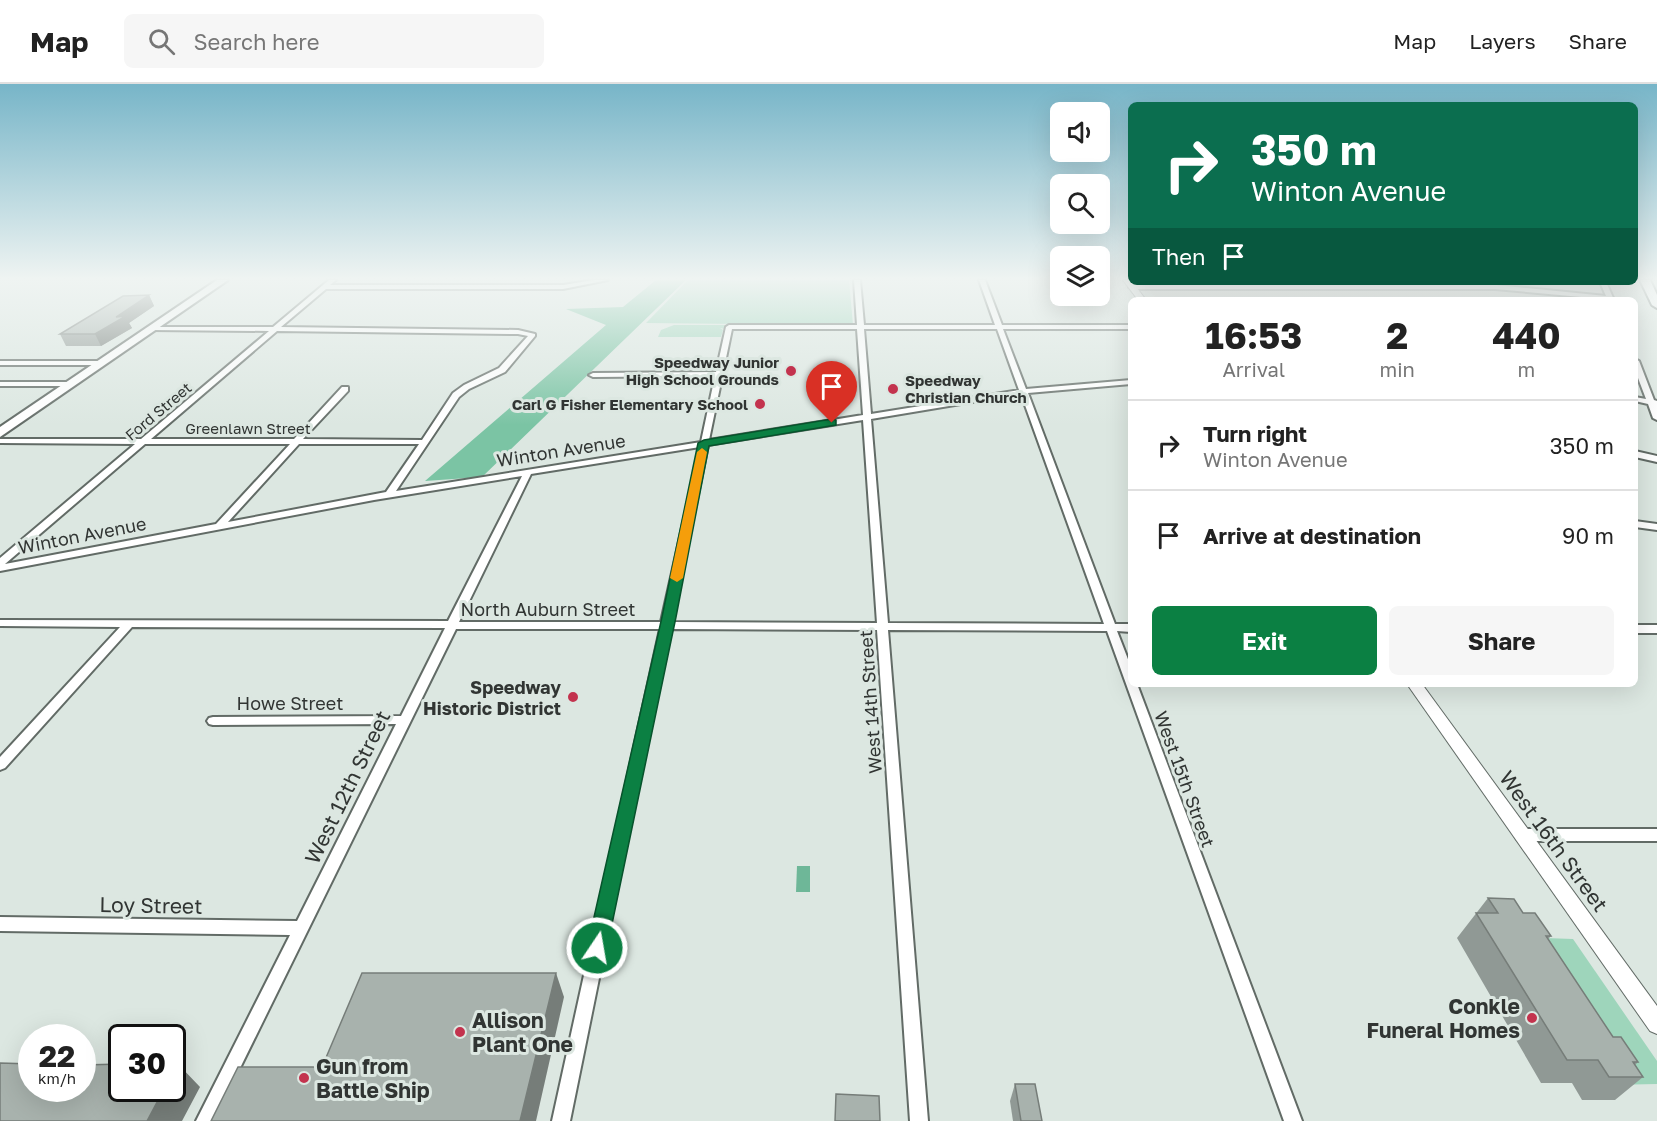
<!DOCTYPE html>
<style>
:root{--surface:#fff;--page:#f6f6f6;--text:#222;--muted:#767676;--line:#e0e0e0;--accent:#0b8043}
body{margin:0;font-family:"Golos Text",sans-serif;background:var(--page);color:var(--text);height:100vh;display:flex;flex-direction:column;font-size:22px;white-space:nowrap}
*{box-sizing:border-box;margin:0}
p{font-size:20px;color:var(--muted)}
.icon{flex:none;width:33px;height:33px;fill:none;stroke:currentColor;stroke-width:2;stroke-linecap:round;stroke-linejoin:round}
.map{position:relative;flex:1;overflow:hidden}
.drawer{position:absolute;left:1128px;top:213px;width:510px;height:390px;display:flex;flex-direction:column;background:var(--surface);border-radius:9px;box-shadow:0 6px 24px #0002}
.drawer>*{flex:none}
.hud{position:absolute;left:1128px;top:18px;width:510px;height:183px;border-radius:9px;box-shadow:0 6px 24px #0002;background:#0b6e4f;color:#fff;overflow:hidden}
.tools{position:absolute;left:1050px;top:18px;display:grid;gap:12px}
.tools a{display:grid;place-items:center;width:60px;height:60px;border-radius:9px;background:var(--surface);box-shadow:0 6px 24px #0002;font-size:30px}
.speed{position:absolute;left:18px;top:940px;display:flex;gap:12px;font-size:30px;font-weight:700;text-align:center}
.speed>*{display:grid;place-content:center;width:78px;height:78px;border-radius:50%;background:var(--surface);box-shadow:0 6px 24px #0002;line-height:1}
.speed small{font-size:15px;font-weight:400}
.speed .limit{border:3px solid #111;border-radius:9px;background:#fff;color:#111}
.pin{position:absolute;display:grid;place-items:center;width:51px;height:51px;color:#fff;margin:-62px -26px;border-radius:50% 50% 50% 0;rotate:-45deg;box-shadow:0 0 6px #0007}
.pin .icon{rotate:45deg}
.me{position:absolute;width:66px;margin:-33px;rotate:12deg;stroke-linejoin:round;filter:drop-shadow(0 0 4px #0008)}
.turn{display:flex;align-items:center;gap:21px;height:126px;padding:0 24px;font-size:27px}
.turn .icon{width:78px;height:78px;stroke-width:2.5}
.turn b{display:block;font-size:42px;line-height:51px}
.then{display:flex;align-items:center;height:57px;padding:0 24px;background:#0003;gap:12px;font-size:22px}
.eta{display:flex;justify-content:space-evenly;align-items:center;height:102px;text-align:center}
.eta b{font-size:36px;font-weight:700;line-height:42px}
.button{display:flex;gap:12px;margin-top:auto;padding:12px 24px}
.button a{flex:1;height:69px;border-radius:9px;background:var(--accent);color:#fff;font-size:24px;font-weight:700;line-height:69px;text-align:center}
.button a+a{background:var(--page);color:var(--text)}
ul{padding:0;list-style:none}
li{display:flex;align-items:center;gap:18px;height:90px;padding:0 24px;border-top:2px solid var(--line)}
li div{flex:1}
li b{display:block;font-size:22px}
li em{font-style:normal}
header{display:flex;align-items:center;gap:36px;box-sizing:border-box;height:84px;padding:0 30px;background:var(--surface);border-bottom:2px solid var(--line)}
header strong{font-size:28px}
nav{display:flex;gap:33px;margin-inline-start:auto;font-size:21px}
.search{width:420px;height:54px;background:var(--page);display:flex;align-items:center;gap:15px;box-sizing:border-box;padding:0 21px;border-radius:9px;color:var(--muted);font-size:22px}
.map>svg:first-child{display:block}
.green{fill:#9ed5bb}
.forest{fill:#7bc4a4}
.water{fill:#6eb798}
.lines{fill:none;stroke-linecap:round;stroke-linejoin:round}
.minor-casing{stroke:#626b66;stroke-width:4}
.tertiary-casing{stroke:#626b66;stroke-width:2}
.primary-casing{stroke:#626b66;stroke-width:4}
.minor{fill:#fff;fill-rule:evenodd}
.tertiary{fill:#fff;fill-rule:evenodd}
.primary{fill:#fff;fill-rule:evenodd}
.wall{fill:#909995}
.shaded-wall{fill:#767d79}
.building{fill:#a8b2ad;stroke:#767d79;stroke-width:1.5}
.route{fill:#0b8043;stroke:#07532c;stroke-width:1.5}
.slow{fill:#f59e0b}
.poi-dot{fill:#c3334e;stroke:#dce7e1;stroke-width:2}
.labels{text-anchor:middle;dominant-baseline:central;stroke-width:6;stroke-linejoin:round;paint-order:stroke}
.far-poi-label{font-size:15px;font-weight:bold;fill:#313533;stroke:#dce7e1;text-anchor:end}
.far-street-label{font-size:15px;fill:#313533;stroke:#dce7e1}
.street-label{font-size:18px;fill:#313533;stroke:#dce7e1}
.poi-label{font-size:18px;font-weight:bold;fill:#313533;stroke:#dce7e1;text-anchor:end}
.near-street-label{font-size:21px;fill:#313533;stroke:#dce7e1}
.near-poi-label{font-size:21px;font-weight:bold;fill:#313533;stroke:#dce7e1;text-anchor:start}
</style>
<header>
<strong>Map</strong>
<div class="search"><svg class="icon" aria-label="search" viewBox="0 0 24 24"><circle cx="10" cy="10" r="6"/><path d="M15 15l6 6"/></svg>Search here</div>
<nav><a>Map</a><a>Layers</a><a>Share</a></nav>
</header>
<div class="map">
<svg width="1657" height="1037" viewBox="0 0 1657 1037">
<rect width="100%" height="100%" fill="#dce7e1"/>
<!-- green -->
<g class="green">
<path d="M688,196H849L853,241L646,239Z"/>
<path d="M674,241H726L725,245L720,244L723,246L721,253H658L661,246Z"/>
<path d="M1514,853L1573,855L1657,977V1000L1610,1001Z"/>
</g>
<!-- forest -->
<path class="forest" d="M656,196H686L482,393L425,397L606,241L566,225L623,223Z"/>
<!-- water -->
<path class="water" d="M797,782H810V808H796Z"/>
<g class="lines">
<!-- minor casing -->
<g class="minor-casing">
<g id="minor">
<path d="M329,196H336L330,201H563L594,196H608L563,205H326L281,243L518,246L535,250V252L505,288L469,305L459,313L396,407L701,358L715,292L593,293L589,291L593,289L716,288L726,243L729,241H857L854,196H860L864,241H995L979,196H985L1002,241H1131V245H1003L1026,305L1131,296V300L1028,309L1115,540H1131V548L1117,547L1131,583V600H1137L1302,1037H1284L1107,547L888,546L928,1037H910L877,546L670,545L570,1037H552L660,545H456L214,1037H196L290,851L0,847V833L297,837L396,640L213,641L209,640L207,637L209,634L213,633L401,632L445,544L132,543L5,684L0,686V673L120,543L0,542V536L448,537L522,392L374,416L0,487V474L135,360L0,359V355H141L269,247L151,246L148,244L149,243H273ZM732,245H857L863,331L709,356ZM864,245H997L1019,306L871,330ZM277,247L518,250L528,252L499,284L464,301L453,309L422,356L303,355L348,307V303H342L294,355H151ZM1021,310L1104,540L888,539L871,335ZM863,336L877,539L672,538L708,361ZM145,360H290L216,440L5,480ZM299,360H419L386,408L228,438ZM700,363L661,538H459L531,390Z"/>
<path d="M1600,198H1606L1614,216L1495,205H1132L1129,203L1132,201H1495L1606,212Z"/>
<path d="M1635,275L1639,277L1654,316L1657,317V336L1653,334L1648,320L1635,317V313L1646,315L1635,286Z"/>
<path d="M0,277H101L105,279L101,281H0Z"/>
<path d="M0,298H71L75,300L71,302H0Z"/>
<path d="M1635,367L1657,372V378L1635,373Z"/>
<path d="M1635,437L1657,440V446L1635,443Z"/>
<rect x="1635" y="541" width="22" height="8"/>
<path d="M1522,745H1657V757H1522L1517,755L1515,751L1517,747Z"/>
</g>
</g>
<!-- tertiary casing -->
<g class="tertiary-casing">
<g id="tertiary">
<path d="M1123,196H1131L1146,216H1138Z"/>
<path d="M1407,600H1422L1657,922V950L1650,947Z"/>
</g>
</g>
<!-- primary casing -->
<g class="primary-casing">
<g id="primary">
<path d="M217,196H228L0,353V343Z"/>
<path d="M1640,196H1650L1657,211V224L1652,221Z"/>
</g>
</g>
<!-- minor -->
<use href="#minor" class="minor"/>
<!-- tertiary -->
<use href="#tertiary" class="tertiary"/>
<!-- primary -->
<use href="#primary" class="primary"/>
</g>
<!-- wall -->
<g class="wall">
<path d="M149,211L154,222L129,239L132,244L101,262H66L60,250Z"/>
<path d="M1488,814L1523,829L1551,852L1548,855L1613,953L1638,978L1635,981L1643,993L1615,1016H1582L1572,999H1541L1457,854Z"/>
<path d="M1015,1000L1042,1037H1013L1010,1017Z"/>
</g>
<!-- shaded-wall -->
<g class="shaded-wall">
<path d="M149,211L154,222L129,239L132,244L101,262L95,250L116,233Z"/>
<path d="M556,889L564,913L536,1037H520Z"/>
<path d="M178,980L200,1003L182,1037H147L164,1005H172V990Z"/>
</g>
<!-- building -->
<g class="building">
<path d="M149,211L116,233L126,232L95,250H60L123,212Z"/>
<path d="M1488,814L1514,815L1523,829H1535L1551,852H1546L1613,953H1621L1638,978H1633L1643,993H1609L1598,976H1567L1476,829H1498Z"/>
<path d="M362,889H556L520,1037H211L238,983H322Z"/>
<path d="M0,979L32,980V1005H82V981L122,980V1005H164L147,1037H0Z"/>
<path d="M172,980H178L172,990Z"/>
<path d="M1015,1000H1035L1042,1037H1021Z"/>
<path d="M836,1010L879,1012L880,1037H835Z"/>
</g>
<!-- sky -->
<linearGradient id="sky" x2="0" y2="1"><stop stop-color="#77b5c8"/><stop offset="0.57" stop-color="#eff4f2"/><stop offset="1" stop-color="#eff4f2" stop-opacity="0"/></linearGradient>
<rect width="1657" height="341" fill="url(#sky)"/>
<!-- route -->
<path class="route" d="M832,335L836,336V341L709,362L676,533L607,864L604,871L597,873L589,871L587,864L662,533L698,359L704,356Z"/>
<!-- slow -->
<path class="slow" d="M702,364L707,368L683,494L677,498L670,494L697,368Z"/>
<!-- markers -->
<g class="poi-dot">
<circle cx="791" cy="287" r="6"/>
<circle cx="893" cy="305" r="6"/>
<circle cx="760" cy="320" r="6"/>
<circle cx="573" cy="613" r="6"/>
<circle cx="1532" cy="934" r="6"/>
<circle cx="460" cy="948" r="6"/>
<circle cx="304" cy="994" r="6"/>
</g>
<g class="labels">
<!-- far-poi labels -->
<g class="far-poi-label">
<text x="779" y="278">Speedway Junior<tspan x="779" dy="17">High School Grounds</tspan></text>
<text x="905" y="296" text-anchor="start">Speedway<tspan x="905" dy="17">Christian Church</tspan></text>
<text x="748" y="320">Carl G Fisher Elementary School</text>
</g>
<!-- far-street labels -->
<g class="far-street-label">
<text transform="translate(158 327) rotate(-40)">Ford Street</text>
<text x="248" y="344">Greenlawn Street</text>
</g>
<!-- street labels -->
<g class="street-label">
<text transform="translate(561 366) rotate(-9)">Winton Avenue</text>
<text transform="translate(82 451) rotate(-11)">Winton Avenue</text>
<text x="548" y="525">North Auburn Street</text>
<text transform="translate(870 618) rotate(-94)">West 14th Street</text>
<text x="290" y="619">Howe Street</text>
<text transform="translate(1185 695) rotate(70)">West 15th Street</text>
</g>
<!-- poi labels -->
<g class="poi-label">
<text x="561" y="603">Speedway<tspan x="561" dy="21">Historic District</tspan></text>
</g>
<!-- near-street labels -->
<g class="near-street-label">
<text transform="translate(347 703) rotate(-64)">West 12th Street</text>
<text transform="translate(1554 757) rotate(54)">West 16th Street</text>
<text transform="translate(151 821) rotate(1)">Loy Street</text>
</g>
<!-- near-poi labels -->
<g class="near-poi-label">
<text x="1520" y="922" text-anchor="end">Conkle<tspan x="1520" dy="24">Funeral Homes</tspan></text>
<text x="472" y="936">Allison<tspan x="472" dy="24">Plant One</tspan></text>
<text x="316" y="982">Gun from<tspan x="316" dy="24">Battle Ship</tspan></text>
</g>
</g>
</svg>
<div class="tools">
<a><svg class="icon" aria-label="sound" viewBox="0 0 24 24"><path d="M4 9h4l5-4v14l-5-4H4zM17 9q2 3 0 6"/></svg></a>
<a><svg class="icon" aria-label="search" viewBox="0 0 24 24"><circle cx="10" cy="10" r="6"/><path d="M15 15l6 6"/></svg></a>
<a><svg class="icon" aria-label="layers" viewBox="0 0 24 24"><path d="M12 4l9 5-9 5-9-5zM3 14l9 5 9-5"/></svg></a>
</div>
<div class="speed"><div>22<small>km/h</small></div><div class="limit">30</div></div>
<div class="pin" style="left:832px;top:339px;background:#d93025"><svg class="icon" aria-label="arrive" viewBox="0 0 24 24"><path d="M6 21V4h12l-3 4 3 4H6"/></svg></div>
<svg class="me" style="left:597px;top:864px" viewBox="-20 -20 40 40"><circle r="17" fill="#0b8043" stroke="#fff" stroke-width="3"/><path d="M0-11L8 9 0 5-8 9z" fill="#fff"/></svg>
<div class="hud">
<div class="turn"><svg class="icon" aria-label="right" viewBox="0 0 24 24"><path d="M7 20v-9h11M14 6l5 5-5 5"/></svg><div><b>350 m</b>Winton Avenue</div></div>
<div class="then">Then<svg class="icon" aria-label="arrive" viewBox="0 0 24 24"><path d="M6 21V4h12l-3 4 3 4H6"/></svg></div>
</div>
<section class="drawer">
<div class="eta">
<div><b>16:53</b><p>Arrival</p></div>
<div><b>2</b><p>min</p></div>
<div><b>440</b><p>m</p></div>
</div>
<ul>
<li><svg class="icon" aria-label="right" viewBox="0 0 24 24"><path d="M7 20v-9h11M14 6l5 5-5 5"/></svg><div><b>Turn right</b><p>Winton Avenue</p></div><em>350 m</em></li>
<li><svg class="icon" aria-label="arrive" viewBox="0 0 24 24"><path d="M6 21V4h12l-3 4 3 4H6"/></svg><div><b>Arrive at destination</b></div><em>90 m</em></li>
</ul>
<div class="button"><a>Exit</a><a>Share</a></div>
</section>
</div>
